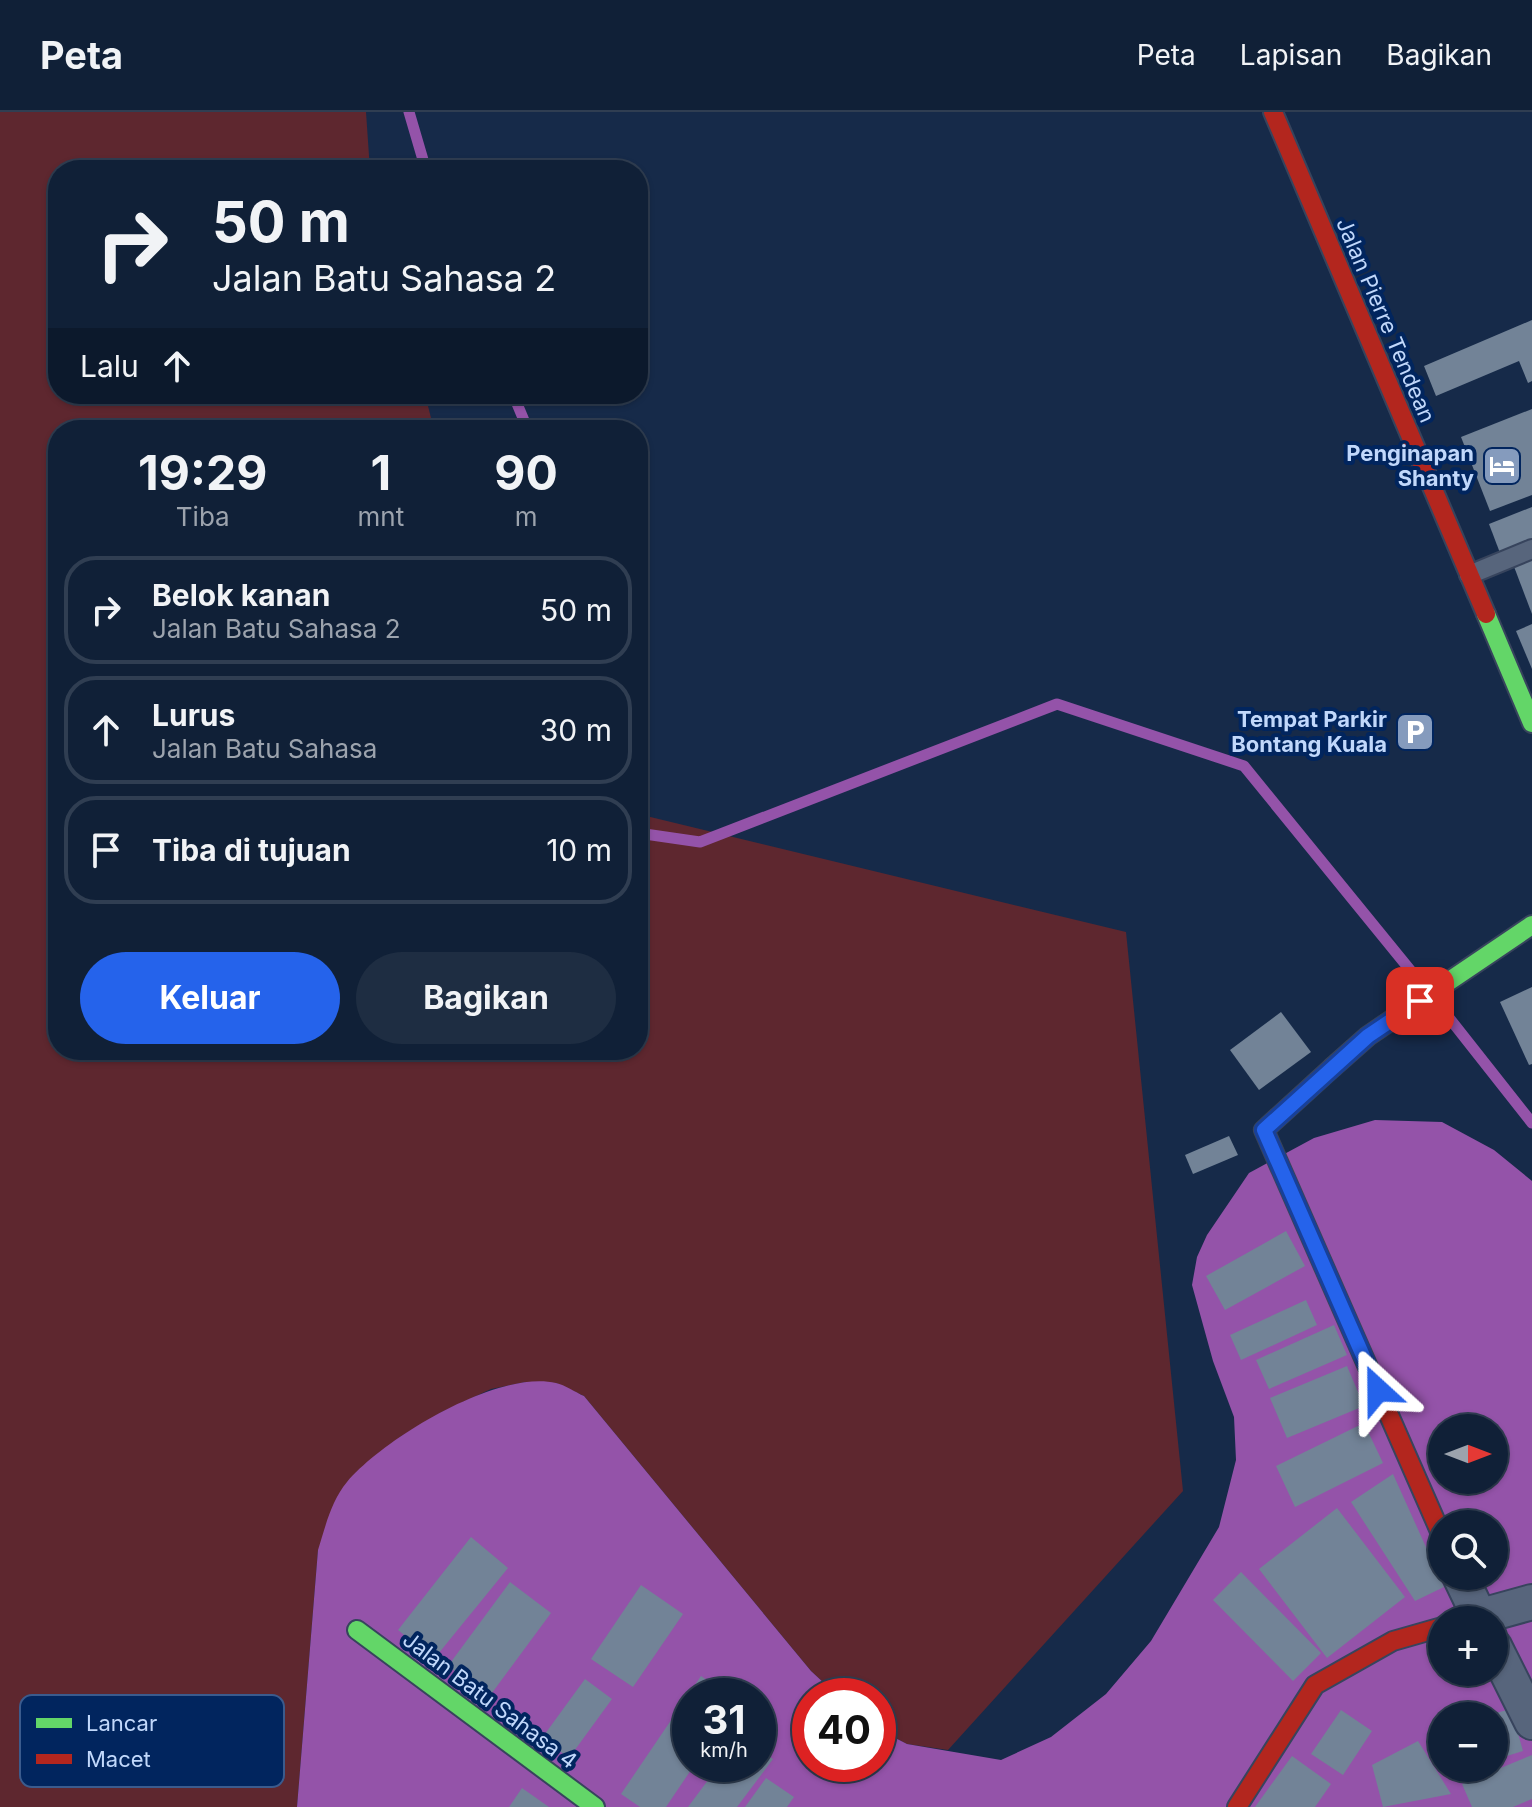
<!DOCTYPE html>
<html lang="id">
<meta charset="utf-8">
<style>
:root{--surface:#102037;--page:#1e2d42;--text:#f1f3f6;--muted:#9ca3ad;--line:#303e52;--accent:#2563eb}
body{margin:0;font-family:Inter,sans-serif;background:var(--page);color:var(--text);height:100vh;display:flex;flex-direction:column;font-size:30px;white-space:nowrap}
*{box-sizing:border-box;margin:0}
p{font-size:26px;color:var(--muted)}
.icon{flex:none;width:44px;height:44px;fill:none;stroke:currentColor;stroke-width:2;stroke-linecap:round;stroke-linejoin:round}
.map{position:relative;flex:1;overflow:hidden}
.details{position:absolute;left:48px;top:308px;width:600px;height:640px;display:flex;flex-direction:column;background:var(--surface);border-radius:32px;box-shadow:0 2px 6px #0004,0 0 0 2px var(--line)}
.details>*{flex:none}
.hud{position:absolute;left:48px;top:48px;width:600px;height:244px;border-radius:32px;box-shadow:0 2px 6px #0004,0 0 0 2px var(--line);background:#102037;color:var(--text);overflow:hidden}
.needle{width:52px;rotate:90deg}
.fabs{position:absolute;left:1428px;top:1302px;display:grid;gap:16px}
.fabs a{display:grid;place-items:center;width:80px;height:80px;border-radius:50%;background:var(--surface);box-shadow:0 2px 6px #0004,0 0 0 2px var(--line);font-size:40px}
.speed{position:absolute;left:672px;top:1566px;display:flex;gap:16px;font-size:40px;font-weight:700;text-align:center}
.speed>*{display:grid;place-content:center;width:104px;height:104px;border-radius:50%;background:var(--surface);box-shadow:0 2px 6px #0004,0 0 0 2px var(--line);line-height:1}
.speed small{font-size:20px;font-weight:400}
.speed .limit{border:12px solid #d22;background:#fff;color:#111}
.pin{position:absolute;display:grid;place-items:center;width:68px;height:68px;color:#fff;margin:-34px;border-radius:16px;box-shadow:0 4px 12px #0006}
.me{position:absolute;width:88px;margin:-44px;rotate:336deg;stroke-linejoin:round;filter:drop-shadow(0 0 6px #0008)}
.turn{display:flex;align-items:center;gap:28px;height:168px;padding:0 32px;font-size:36px}
.turn .icon{width:104px;height:104px;stroke-width:2.5}
.turn b{display:block;font-size:56px;line-height:68px}
.then{display:flex;align-items:center;height:76px;padding:0 32px;background:#0003;gap:16px;font-size:30px}
.eta{display:flex;justify-content:space-evenly;align-items:center;height:136px;text-align:center}
.eta b{font-size:48px;font-weight:700;line-height:56px}
.action{display:flex;gap:16px;margin-top:auto;padding:16px 32px}
.action a{flex:1;height:92px;border-radius:48px;background:var(--accent);color:#fff;font-size:32px;font-weight:700;line-height:92px;text-align:center}
.action a+a{background:var(--page);color:var(--text)}
ul{padding:0;list-style:none}
li{display:flex;align-items:center;gap:24px;height:108px;margin:0 16px 12px;padding:0 16px;border:4px solid var(--line);border-radius:32px}
li div{flex:1}
li b{display:block;font-size:30px}
li em{font-style:normal}
header{display:flex;align-items:center;gap:48px;box-sizing:border-box;height:112px;padding:0 40px;background:var(--surface);border-bottom:2px solid var(--line)}
header strong{font-size:38px}
nav{display:flex;gap:44px;margin-inline-start:auto;font-size:28px}
.map>svg:first-child{display:block}
.green{fill:#5e272f}
.water{fill:#9453a9;fill-rule:evenodd}
.lines{fill:none;stroke-linecap:round;stroke-linejoin:round}
.stream{stroke:#9453a9;stroke-width:11}
.building{fill:#728397}
.lane-casing{stroke:#37445d;stroke-width:22}
.street-casing{stroke:#37445d;stroke-width:38}
.fast-casing{stroke:#37445d;stroke-width:22}
.jam-casing{stroke:#37445d;stroke-width:22}
.lane{stroke:#57657c;stroke-width:18}
.street{stroke:#57657c;stroke-width:34}
.fast{stroke:#63d668;stroke-width:18}
.jam{stroke:#b3261e;stroke-width:18}
.route-casing{stroke:#184099;stroke-width:20}
.route{stroke:#2563eb;stroke-width:14}
.labels{text-anchor:middle;dominant-baseline:central;stroke-width:8;stroke-linejoin:round;paint-order:stroke}
.street-label{font-size:22px;fill:#c1d8fb;stroke:#01255e}
.poi-label{font-size:22px;font-weight:bold;fill:#c1d8fb;stroke:#01255e;text-anchor:end}
.key{fill:#01255e;stroke:#3b5b8d;stroke-width:2}
.key-label{font-size:22px;fill:#c1d8fb}
</style>
<header>
<strong>Peta</strong>
<nav><a>Peta</a><a>Lapisan</a><a>Bagikan</a></nav>
</header>
<div class="map">
<svg width="1532" height="1695" viewBox="0 0 1532 1695">
<rect width="100%" height="100%" fill="#162a49"/>
<!-- green -->
<path class="green" d="M0,0H366L370,58H58V282H425L434,318H58V938H638V702L1126,820L1183,1379L948,1638L907,1632L878,1617V1584H838L811,1559L584,1284L556,1271L526,1270L491,1277L442,1300L400,1325L318,1438L297,1695H0Z"/>
<!-- water -->
<path class="water" d="M1375,1008L1442,1010L1494,1038L1532,1069V1695H297L318,1438C325,1416 331,1389 347,1370C383,1327 498,1257 556,1271C565,1273 575,1280 584,1284L811,1559L838,1584H810V1652H878V1617L907,1632L1001,1648L1051,1625L1106,1582L1151,1529L1219,1415L1236,1348L1234,1305L1213,1249L1192,1173L1197,1145L1207,1123L1249,1061L1314,1026ZM1442,1316H1494V1368H1442ZM1442,1412H1494V1464H1442ZM1442,1508H1494V1560H1442ZM690,1584H758V1652H690ZM1442,1604H1494V1656H1442Z"/>
<g class="lines">
<!-- stream -->
<g class="stream">
<path d="M409,0L426,58"/>
<path d="M513,282L528,318"/>
<path d="M638,721L700,730L1057,592L1244,654L1424,875"/>
<path d="M1435,888L1532,1011"/>
</g>
</g>
<!-- building -->
<g class="building">
<path d="M1532,208V269L1528,271L1519,249L1436,284L1424,254Z"/>
<path d="M1532,297V383L1490,399L1461,325Z"/>
<path d="M1532,395V428L1500,441L1489,412Z"/>
<path d="M1532,445V502L1513,452Z"/>
<path d="M1532,512V557L1516,519Z"/>
<path d="M1532,875V952L1529,953L1500,890Z"/>
<path d="M1281,900L1311,940L1259,978L1230,938Z"/>
<path d="M1229,1024L1238,1043L1193,1062L1185,1043Z"/>
<path d="M1286,1119L1305,1154L1225,1198L1206,1164Z"/>
<path d="M1306,1188L1317,1213L1241,1248L1230,1223Z"/>
<path d="M1334,1213L1347,1243L1269,1277L1256,1248Z"/>
<path d="M1347,1254L1364,1294L1287,1326L1270,1286Z"/>
<path d="M1364,1311L1383,1351L1295,1395L1276,1354Z"/>
<path d="M1393,1362L1444,1475L1415,1489L1351,1390Z"/>
<path d="M1337,1396L1405,1485L1327,1546L1259,1457Z"/>
<path d="M471,1425L508,1456L434,1547L398,1518Z"/>
<path d="M1241,1460L1321,1541L1293,1569L1213,1488Z"/>
<path d="M510,1470L551,1501L489,1585L448,1554Z"/>
<path d="M641,1473L683,1502L633,1575L591,1547Z"/>
<path d="M701,1564L730,1584H690V1652H695L666,1695H640L621,1682Z"/>
<path d="M585,1567L612,1587L569,1646L542,1626Z"/>
<path d="M1511,1597L1523,1639L1494,1648V1604L1488,1603Z"/>
<path d="M1341,1598L1372,1619L1343,1663L1311,1642Z"/>
<path d="M1442,1617V1656L1463,1657L1442,1663L1430,1620Z"/>
<path d="M1418,1629L1451,1682L1383,1695L1372,1653Z"/>
<path d="M758,1636L773,1647L737,1695H688L720,1652H758Z"/>
<path d="M1532,1643V1687L1513,1695H1472L1462,1672Z"/>
<path d="M1292,1644L1331,1672L1315,1695H1255Z"/>
<path d="M766,1666L794,1685L787,1695H745Z"/>
<path d="M522,1676L549,1695H509Z"/>
</g>
<g class="lines">
<!-- lane casing -->
<g class="lane-casing">
<path id="lane" d="M1469,463L1532,437"/>
</g>
<!-- street casing -->
<g class="street-casing">
<g id="street">
<path d="M1460,1464L1481,1508"/>
<path d="M1467,1508L1532,1490"/>
<path d="M1494,1534L1532,1610"/>
</g>
</g>
<!-- fast casing -->
<g class="fast-casing">
<g id="fast">
<path d="M1486,502L1532,611"/>
<path d="M1333,955L1368,924L1532,813"/>
<path d="M357,1518L595,1695"/>
</g>
</g>
<!-- jam casing -->
<g class="jam-casing">
<g id="jam">
<path d="M1273,0L1486,502"/>
<path d="M1333,955L1264,1018L1442,1424"/>
<path d="M1237,1695L1315,1573L1393,1529L1442,1515"/>
</g>
</g>
<!-- lane -->
<use href="#lane" class="lane"/>
<!-- street -->
<use href="#street" class="street"/>
<!-- fast -->
<use href="#fast" class="fast"/>
<!-- jam -->
<use href="#jam" class="jam"/>
</g>
<g class="lines">
<!-- route casing -->
<g class="route-casing">
<path id="route" d="M1378,1278L1264,1018L1368,924L1420,889"/>
</g>
<!-- route -->
<use href="#route" class="route"/>
</g>
<!-- icons -->
<defs>
<g id="hotel-square" transform="scale(2)"><rect x="-9" y="-9" width="18" height="18" rx="4" fill="#859bbd" stroke="#01255e"/><path d="M-6-4.5h1.5V1H6V5H4.5V3h-9V5H-6ZM-4 0a1.8 1.8 0 1 1 3.6 0ZM.5 0V-2.5h3Q6-2.5 6 0Z" fill="#fff"/></g>
<g id="parking-square" transform="scale(2)"><rect x="-9" y="-9" width="18" height="18" rx="4" fill="#859bbd" stroke="#01255e"/><path d="M-3.5-5.5H1a3.5 3.5 0 0 1 0 7H-1V5.5H-3.5ZM-1-3.4V-.6H.8a1.4 1.4 0 0 0 0-2.8Z" fill="#fff"/></g>
</defs>
<g fill-rule="evenodd">
<use href="#hotel-square" x="1502" y="354"/>
<use href="#parking-square" x="1415" y="620"/>
</g>
<g class="labels">
<!-- street labels -->
<g class="street-label">
<text transform="translate(1386 208) rotate(67)">Jalan Pierre Tendean</text>
<text transform="translate(490 1588) rotate(37)">Jalan Batu Sahasa 4</text>
</g>
<!-- poi labels -->
<g class="poi-label">
<text x="1474" y="341">Penginapan<tspan x="1474" dy="25">Shanty</tspan></text>
<text x="1387" y="607">Tempat Parkir<tspan x="1387" dy="25">Bontang Kuala</tspan></text>
</g>
</g>
<!-- legend -->
<rect x="20" y="1583" width="264" height="92" rx="12" class="key"/>
<rect x="36" y="1606" width="36" height="10" fill="#63d668"/>
<rect x="36" y="1642" width="36" height="10" fill="#b3261e"/>
<g class="key-label">
<text x="86" y="1619">Lancar</text>
<text x="86" y="1655">Macet</text>
</g>
</svg>
<div class="fabs">
<a><svg class="needle" viewBox="-14 -14 28 28"><path d="M0-13l5 13h-10z" fill="#e53935"/><path d="M0 13l5-13h-10z" fill="#9ca3ad"/></svg></a>
<a><svg class="icon" aria-label="search" viewBox="0 0 24 24"><circle cx="10" cy="10" r="6"/><path d="M15 15l6 6"/></svg></a>
<a>+</a>
<a>−</a>
</div>
<div class="speed"><div>31<small>km/h</small></div><div class="limit">40</div></div>
<div class="pin" style="left:1420px;top:889px;background:#d93025"><svg class="icon" aria-label="arrive" viewBox="0 0 24 24"><path d="M6 21V4h12l-3 4 3 4H6"/></svg></div>
<svg class="me" style="left:1378px;top:1278px" viewBox="-20 -20 40 40"><path d="M0-17L14 15 0 8-14 15z" fill="#2563eb" stroke="#fff" stroke-width="4"/></svg>
<div class="hud">
<div class="turn"><svg class="icon" aria-label="right" viewBox="0 0 24 24"><path d="M7 20v-9h11M14 6l5 5-5 5"/></svg><div><b>50 m</b>Jalan Batu Sahasa 2</div></div>
<div class="then">Lalu<svg class="icon" aria-label="ahead" viewBox="0 0 24 24"><path d="M12 20V5M6 11l6-6 6 6"/></svg></div>
</div>
<section class="details">
<div class="eta">
<div><b>19:29</b><p>Tiba</p></div>
<div><b>1</b><p>mnt</p></div>
<div><b>90</b><p>m</p></div>
</div>
<ul>
<li><svg class="icon" aria-label="right" viewBox="0 0 24 24"><path d="M7 20v-9h11M14 6l5 5-5 5"/></svg><div><b>Belok kanan</b><p>Jalan Batu Sahasa 2</p></div><em>50 m</em></li>
<li><svg class="icon" aria-label="ahead" viewBox="0 0 24 24"><path d="M12 20V5M6 11l6-6 6 6"/></svg><div><b>Lurus</b><p>Jalan Batu Sahasa</p></div><em>30 m</em></li>
<li><svg class="icon" aria-label="arrive" viewBox="0 0 24 24"><path d="M6 21V4h12l-3 4 3 4H6"/></svg><div><b>Tiba di tujuan</b></div><em>10 m</em></li>
</ul>
<div class="action"><a>Keluar</a><a>Bagikan</a></div>
</section>
</div>
